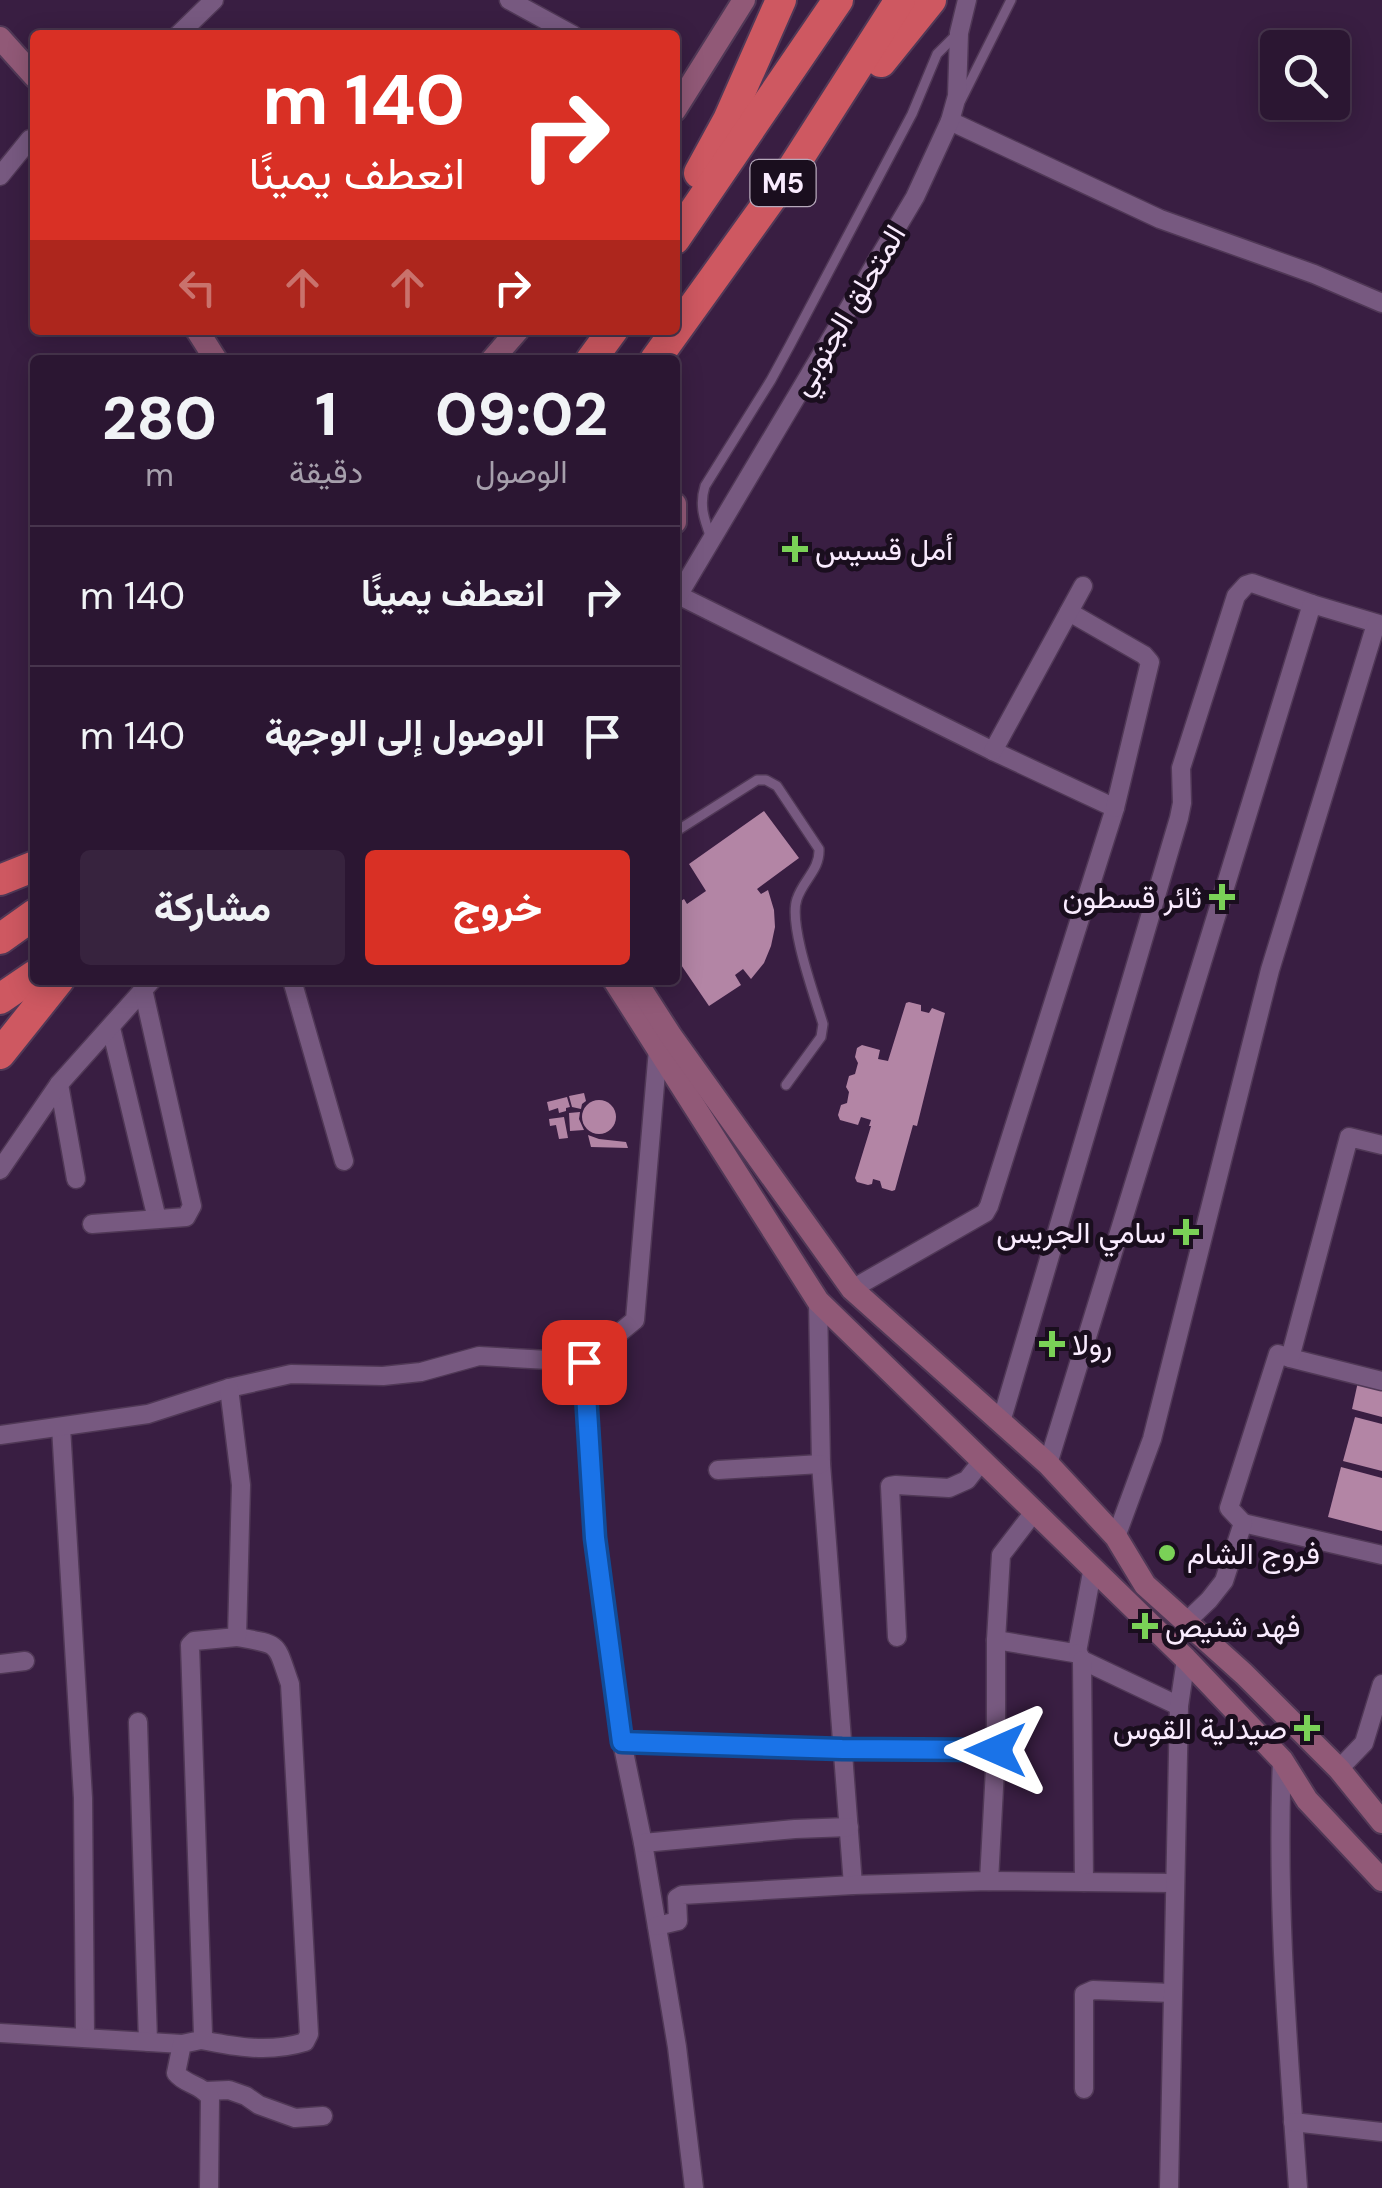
<!DOCTYPE html>
<html lang="ar">
<meta charset="utf-8">
<style>
:root{--surface:#2b1632;--page:#37233e;--text:#f1f3f6;--muted:#a69fac;--line:#47354d;--accent:#d93025}
body{margin:0;font-family:"DM Sans",Vazirmatn,sans-serif;background:var(--page);color:var(--text);direction:rtl;height:100vh;display:flex;flex-direction:column;font-size:38px;white-space:nowrap}
*{box-sizing:border-box;margin:0}
p{font-size:32px;color:var(--muted)}
.icon{flex:none;width:55px;height:55px;fill:none;stroke:currentColor;stroke-width:2;stroke-linecap:round;stroke-linejoin:round}
.map{position:relative;flex:1;overflow:hidden;direction:ltr}
.side{position:absolute;left:30px;top:355px;width:650px;height:630px;display:flex;flex-direction:column;background:var(--surface);border-radius:10px;box-shadow:0 5px 25px #0003,0 0 0 2px var(--line);direction:rtl}
.side>*{flex:none}
.guide{position:absolute;left:30px;top:30px;width:650px;height:305px;border-radius:10px;box-shadow:0 5px 25px #0003,0 0 0 2px var(--line);direction:rtl;background:#d93025;color:#fff;overflow:hidden}
.buttons{position:absolute;left:1260px;top:30px;display:grid;gap:20px}
.buttons a{display:grid;place-items:center;width:90px;height:90px;border-radius:10px;background:var(--surface);box-shadow:0 5px 25px #0003,0 0 0 2px var(--line);font-size:50px}
.pin{position:absolute;display:grid;place-items:center;width:85px;height:85px;color:#fff;margin:-42px;border-radius:20px;box-shadow:0 5px 15px #0006}
.me{position:absolute;width:110px;margin:-55px;rotate:270deg;stroke-linejoin:round;filter:drop-shadow(0 0 8px #0008)}
.turn{display:flex;align-items:center;gap:35px;height:210px;padding:0 50px;font-size:45px}
.turn .icon{width:130px;height:130px;stroke-width:2.5}
.turn b{display:block;font-size:70px;line-height:85px}
.lanes{display:flex;align-items:center;height:95px;padding:0 50px;background:#0003;justify-content:center;gap:50px;direction:ltr}
.lanes .off{opacity:.35}
.eta{display:flex;justify-content:space-evenly;align-items:center;height:170px;text-align:center}
.eta b{font-size:60px;font-weight:800;line-height:70px}
.action{display:flex;gap:20px;margin-top:auto;padding:20px 50px}
.action a{flex:1;height:115px;border-radius:10px;background:var(--accent);color:#fff;font-size:40px;font-weight:800;line-height:115px;text-align:center}
.action a+a{background:var(--page);color:var(--text)}
ul{padding:0;list-style:none}
li{display:flex;align-items:center;gap:30px;height:140px;padding:0 50px;border-top:2px solid var(--line)}
li div{flex:1}
li b{display:block;font-size:38px}
li em{font-style:normal}
.map>svg:first-child{display:block}
.building{fill:#b385a5}
.lines{fill:none;stroke-linecap:round;stroke-linejoin:round}
.lane-casing{stroke:#503856;stroke-width:12}
.street-casing{stroke:#503856;stroke-width:21}
.secondary-casing{stroke:#503856;stroke-width:26}
.highway-casing{stroke:#503856;stroke-width:34}
.lane{stroke:#775980;stroke-width:9}
.street{stroke:#775980;stroke-width:18}
.secondary{stroke:#915977;stroke-width:22}
.highway{stroke:#ce5861;stroke-width:30}
.route-casing{stroke:#114b97;stroke-width:25}
.route{stroke:#1a73e8;stroke-width:18}
.poi-dot{fill:#7ad157;stroke:#1a0e1e;stroke-width:4}
.labels{text-anchor:middle;dominant-baseline:central;stroke-width:10;stroke-linejoin:round;paint-order:stroke}
.shield{fill:#1a0e1e;stroke:#b6a9bb;stroke-width:2.5}
.shield-label{font-size:28px;font-weight:bold;fill:#f9ebfe}
.street-label{font-size:30px;fill:#f9ebfe;stroke:#1a0e1e}
.poi-label{font-size:30px;fill:#f9ebfe;stroke:#1a0e1e;text-anchor:start}
</style>
<div class="map">
<svg width="1382" height="2188" viewBox="0 0 1382 2188">
<rect width="100%" height="100%" fill="#391e42"/>
<!-- building -->
<g class="building">
<path d="M764,811L799,858L757,889L761,894L768,890L774,910L775,927L771,946L764,963L751,979L743,969L735,975L741,985L709,1006L675,956V905L684,899L687,904L706,891L689,864Z"/>
<path d="M909,1002L921,1005V1011L929,1013L932,1008L945,1013L917,1126L913,1125L895,1190L892,1191L882,1188L880,1181L873,1179L872,1184L868,1185L857,1182L855,1178L871,1126H869L871,1120L861,1117L858,1125L840,1120L838,1115L841,1105L847,1103L849,1092L846,1087L849,1076L855,1074L858,1063L855,1057L857,1048L862,1045L880,1050L878,1059L888,1061L906,1003Z"/>
<path d="M584,1093L586,1101L582,1104L581,1109L572,1107L569,1096Z"/>
<path d="M567,1097L570,1107L566,1108V1111L559,1113L558,1108L549,1111L547,1102Z"/>
<circle cx="599" cy="1117" r="17"/>
<path d="M580,1112L579,1119L584,1130L570,1131L569,1113Z"/>
<path d="M564,1117L568,1138L559,1139L556,1125L550,1126L549,1119Z"/>
<path d="M588,1135L599,1139L626,1142L628,1148L591,1147Z"/>
<path d="M1359,1377L1382,1383V1417L1352,1409Z"/>
<path d="M1355,1417L1382,1424V1471L1343,1461Z"/>
<path d="M1341,1467L1382,1478V1531L1328,1517Z"/>
</g>
<g class="lines">
<!-- lane casing -->
<g class="lane-casing">
<g id="lane">
<path d="M961,100L1011,0"/>
<path d="M711,538C704,519 699,505 705,486L771,380L790,345L912,114L937,54L958,33"/>
<path d="M675,832L757,780H766L777,786L819,849C820,870 803,880 797,899C788,924 815,997 823,1024L821,1037L786,1085"/>
</g>
</g>
<!-- street casing -->
<g class="street-casing">
<g id="street">
<path d="M509,0L573,35"/>
<path d="M178,35L214,0"/>
<path d="M950,121L1160,219L1314,274L1382,303"/>
<path d="M0,176L30,139L35,138"/>
<path d="M678,595L993,751L1115,808L989,1206L985,1213L852,1289"/>
<path d="M675,601L915,197L950,121L957,96L959,33L967,0"/>
<path d="M1069,612L1144,655L1150,662L1115,808"/>
<path d="M993,751L1083,586"/>
<path d="M292,980L344,1161"/>
<path d="M111,1028L157,1219"/>
<path d="M658,1049L635,1320L584,1362L595,1538L622,1742L643,1843L677,2047L694,2188"/>
<path d="M59,1084L76,1179"/>
<path d="M0,1170L59,1084L152,980"/>
<path d="M92,1224L186,1217L192,1206L143,989"/>
<path d="M818,1301L821,1464L853,1885"/>
<path d="M1290,1358L1382,1381"/>
<path d="M1001,1422L1179,818L1182,803L1181,768L1236,596L1246,585L1252,583L1312,604"/>
<path d="M61,1427L83,1798L85,2038"/>
<path d="M0,1435L148,1414L229,1388L291,1374L383,1376L421,1372L479,1356L584,1362"/>
<path d="M1048,1464L1312,604L1382,625"/>
<path d="M718,1470L821,1464"/>
<path d="M1243,1523L1382,1555"/>
<path d="M1116,1537L1152,1439L1270,970L1376,624"/>
<path d="M1186,1622L1209,1600L1224,1581L1243,1523L1229,1508L1278,1354L1290,1358L1349,1137L1382,1145"/>
<path d="M897,1637L890,1486L896,1485L949,1488L967,1480L981,1462"/>
<path d="M996,1640L1074,1653L1077,1652L1093,1567"/>
<path d="M1078,1653L1082,1660L1179,1706"/>
<path d="M1082,1660L1084,1882"/>
<path d="M0,1664L25,1661"/>
<path d="M138,1722L148,2042"/>
<path d="M622,1742L843,1749L996,1750"/>
<path d="M1282,1760C1276,1903 1288,2045 1298,2188"/>
<path d="M1339,1769L1364,1743L1382,1684"/>
<path d="M643,1843L795,1829L849,1827"/>
<path d="M989,1881L996,1750V1640L1001,1555L1034,1512"/>
<path d="M657,1926L678,1921L677,1898L682,1895L853,1885L989,1881L1174,1883"/>
<path d="M0,2033L182,2044"/>
<path d="M201,2040C236,2047 269,2053 305,2042L309,2034L290,1684C275,1642 282,1645 237,1637"/>
<path d="M1084,2089V1994L1093,1990L1172,1993"/>
<path d="M206,2091L229,2090L246,2096L259,2105L295,2118L323,2116"/>
<path d="M1293,2122L1382,2132"/>
<path d="M209,2188L210,2098C202,2084 185,2085 176,2073L182,2044L201,2040L203,2035L190,1645L194,1641L237,1637L241,1485L229,1388"/>
<path d="M1169,2188L1179,1706L1186,1659"/>
</g>
</g>
<!-- secondary casing -->
<g class="secondary-casing">
<g id="secondary">
<path d="M0,38L35,77"/>
<path d="M675,110L744,0"/>
<path d="M197,330L216,360"/>
<path d="M492,360L518,330"/>
<path d="M675,504V522"/>
<path d="M614,980L818,1301L1186,1659L1282,1760L1307,1800L1382,1880"/>
<path d="M635,980L671,1036L852,1289L1048,1464L1116,1537L1145,1585L1244,1674L1339,1769L1382,1822"/>
</g>
</g>
<!-- highway casing -->
<g class="highway-casing">
<g id="highway">
<path d="M881,62L931,0"/>
<path d="M699,173L728,120L781,0"/>
<path d="M675,239L838,0"/>
<path d="M591,360L613,330"/>
<path d="M655,360L790,172L900,0"/>
<path d="M0,880L35,866"/>
<path d="M0,939L35,914"/>
<path d="M0,999L35,975"/>
<path d="M0,1054L59,980"/>
</g>
</g>
<!-- lane -->
<use href="#lane" class="lane"/>
<!-- street -->
<use href="#street" class="street"/>
<!-- secondary -->
<use href="#secondary" class="secondary"/>
<!-- highway -->
<use href="#highway" class="highway"/>
</g>
<g class="lines">
<!-- route casing -->
<g class="route-casing">
<path id="route" d="M584,1362L595,1538L622,1742L842,1749L996,1750"/>
</g>
<!-- route -->
<use href="#route" class="route"/>
</g>
<!-- markers -->
<g class="poi-dot">
<path d="M790 534h10v10h10v10h-10v10h-10v-10h-10v-10h10z"/>
<path d="M1217 882h10v10h10v10h-10v10h-10v-10h-10v-10h10z"/>
<path d="M1181 1217h10v10h10v10h-10v10h-10v-10h-10v-10h10z"/>
<path d="M1047 1329h10v10h10v10h-10v10h-10v-10h-10v-10h10z"/>
<circle cx="1167" cy="1553" r="10"/>
<path d="M1140 1611h10v10h10v10h-10v10h-10v-10h-10v-10h10z"/>
<path d="M1302 1713h10v10h10v10h-10v10h-10v-10h-10v-10h10z"/>
</g>
<g class="labels">
<!-- shield labels -->
<rect class="shield" x="750.5" y="160" width="65" height="46" rx="8"/>
<g class="shield-label">
<text x="783" y="183">M5</text>
</g>
<!-- street labels -->
<g class="street-label">
<text transform="translate(848 310) rotate(-59)">المتحلق الجنوبي</text>
</g>
<!-- poi labels -->
<g class="poi-label">
<text x="815" y="549">أمل قسيس</text>
<text x="1202" y="897" text-anchor="end">ثائر قسطون</text>
<text x="1166" y="1232" text-anchor="end">سامي الجريس</text>
<text x="1072" y="1344">رولا</text>
<text x="1187" y="1553">فروج الشام</text>
<text x="1165" y="1626">فهد شنيص</text>
<text x="1287" y="1728" text-anchor="end">صيدلية القوس</text>
</g>
</g>
</svg>
<div class="buttons">
<a><svg class="icon" aria-label="search" viewBox="0 0 24 24"><circle cx="10" cy="10" r="6"/><path d="M15 15l6 6"/></svg></a>
</div>
<div class="pin" style="left:584px;top:1362px;background:#d93025"><svg class="icon" aria-label="arrive" viewBox="0 0 24 24"><path d="M6 21V4h12l-3 4 3 4H6"/></svg></div>
<svg class="me" style="left:996px;top:1750px" viewBox="-20 -20 40 40"><path d="M0-17L14 15 0 8-14 15z" fill="#1a73e8" stroke="#fff" stroke-width="4"/></svg>
<div class="guide">
<div class="turn"><svg class="icon" aria-label="right" viewBox="0 0 24 24"><path d="M7 20v-9h11M14 6l5 5-5 5"/></svg><div><b>140 m</b>انعطف يمينًا</div></div>
<div class="lanes"><svg class="icon off" aria-label="left" viewBox="0 0 24 24"><path d="M17 20v-9H6M10 6l-5 5 5 5"/></svg><svg class="icon off" aria-label="ahead" viewBox="0 0 24 24"><path d="M12 20V5M6 11l6-6 6 6"/></svg><svg class="icon off" aria-label="ahead" viewBox="0 0 24 24"><path d="M12 20V5M6 11l6-6 6 6"/></svg><svg class="icon" aria-label="right" viewBox="0 0 24 24"><path d="M7 20v-9h11M14 6l5 5-5 5"/></svg></div>
</div>
<section class="side">
<div class="eta">
<div><b>09:02</b><p>الوصول</p></div>
<div><b>1</b><p>دقيقة</p></div>
<div><b>280</b><p>m</p></div>
</div>
<ul>
<li><svg class="icon" aria-label="right" viewBox="0 0 24 24"><path d="M7 20v-9h11M14 6l5 5-5 5"/></svg><div><b>انعطف يمينًا</b></div><em>140 m</em></li>
<li><svg class="icon" aria-label="arrive" viewBox="0 0 24 24"><path d="M6 21V4h12l-3 4 3 4H6"/></svg><div><b>الوصول إلى الوجهة</b></div><em>140 m</em></li>
</ul>
<div class="action"><a>خروج</a><a>مشاركة</a></div>
</section>
</div>
